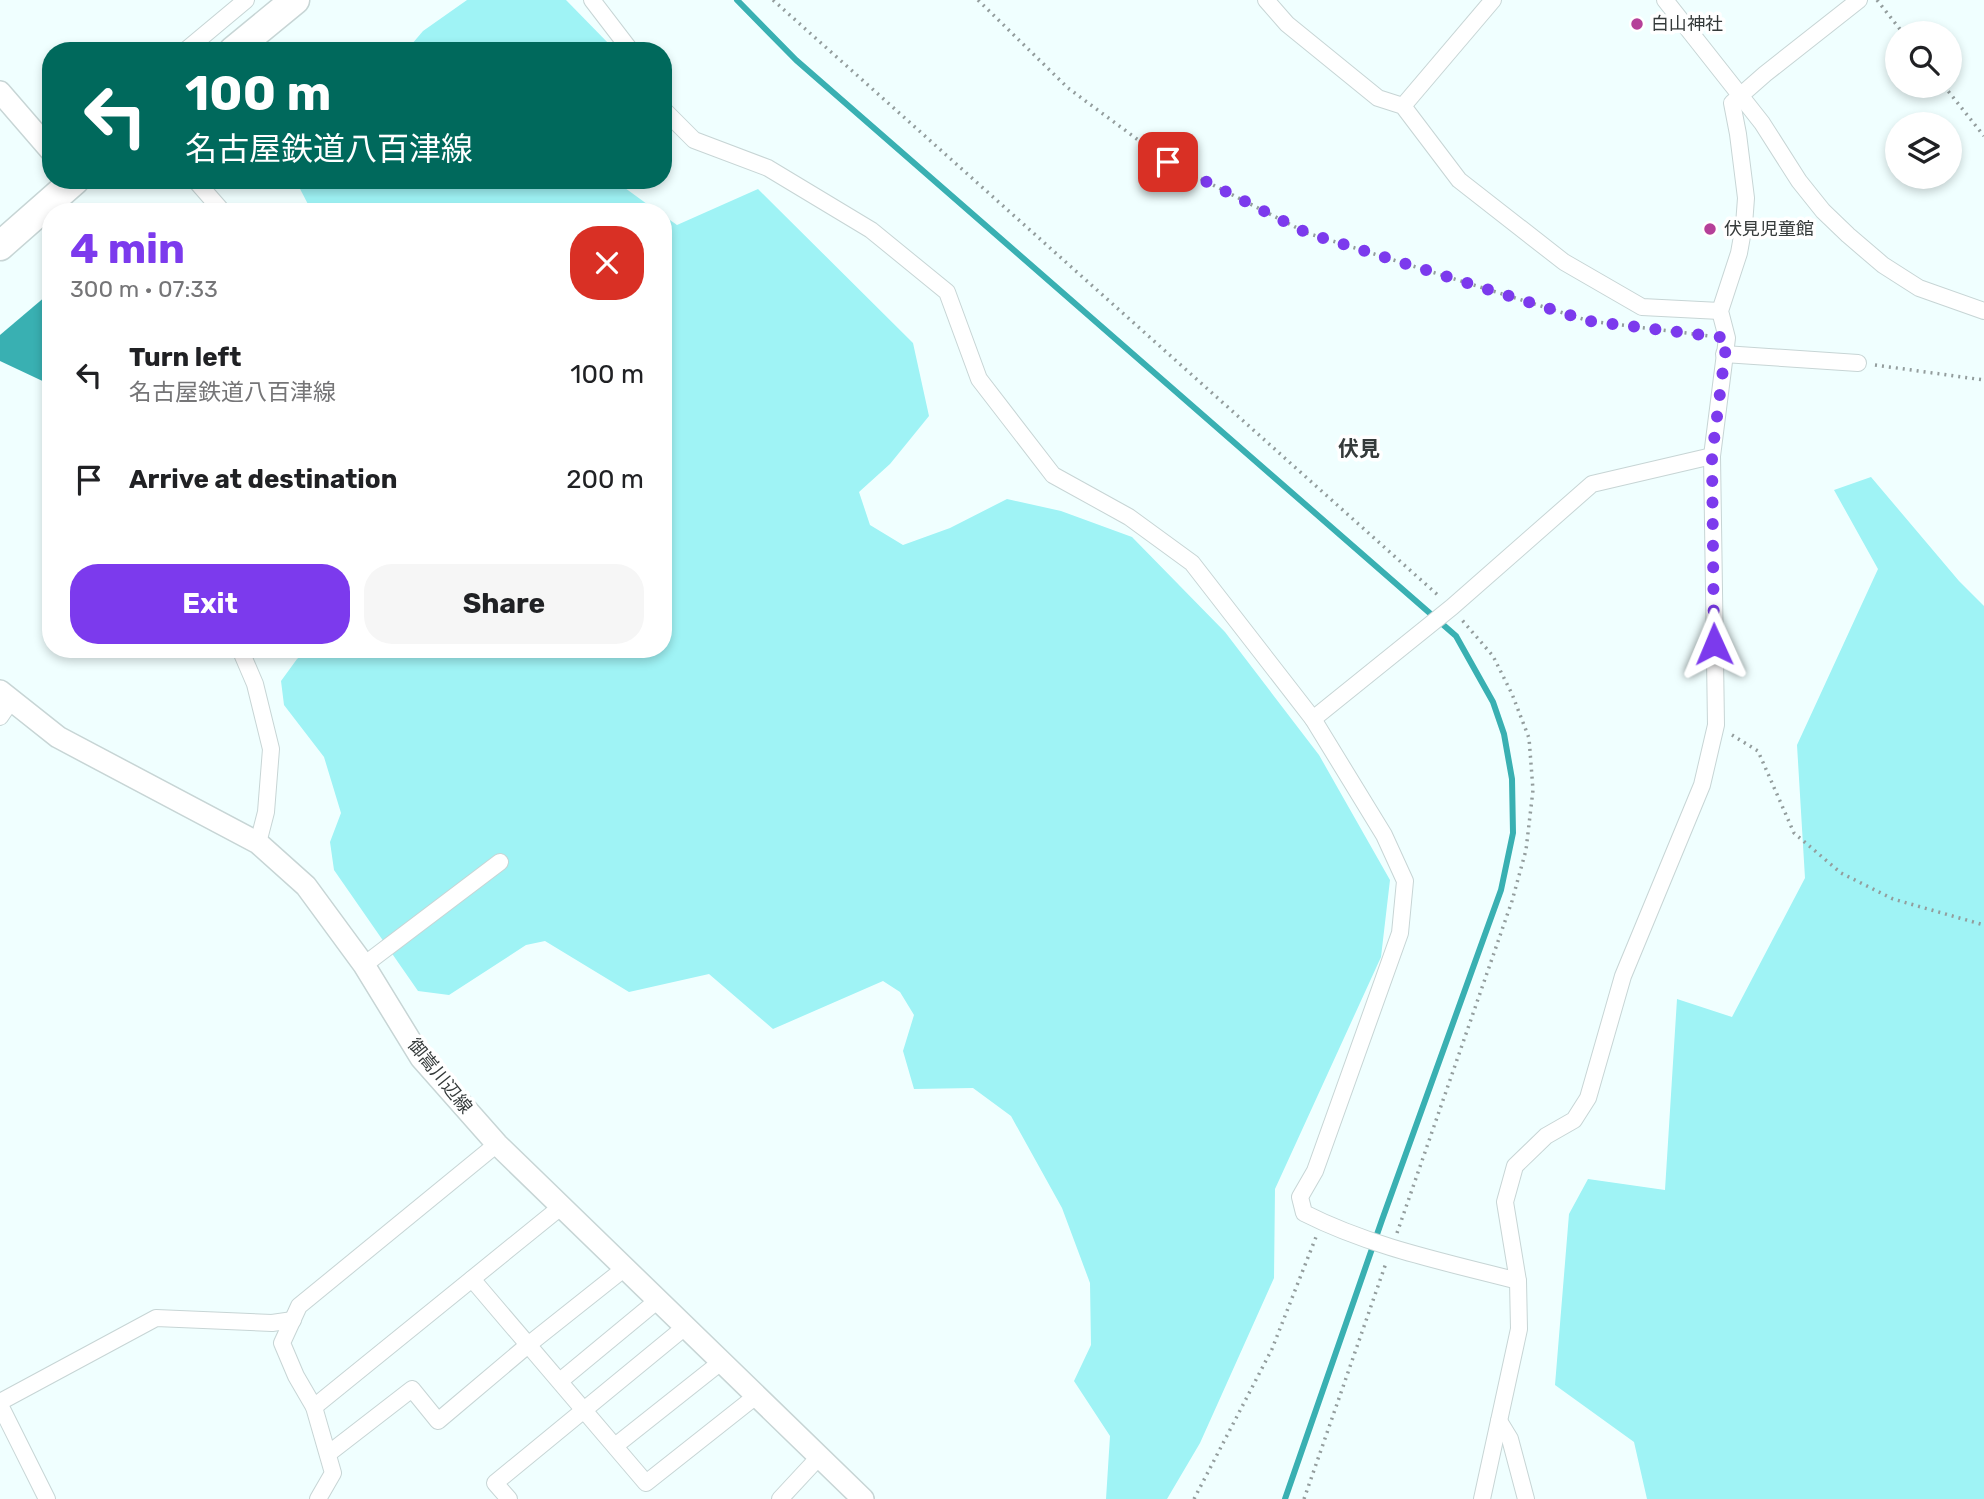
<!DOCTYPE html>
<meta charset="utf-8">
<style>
:root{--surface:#fff;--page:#f6f6f6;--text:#202124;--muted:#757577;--accent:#7c3aed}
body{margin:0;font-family:Rubik,"Noto Sans JP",sans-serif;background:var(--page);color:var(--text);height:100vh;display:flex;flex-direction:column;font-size:26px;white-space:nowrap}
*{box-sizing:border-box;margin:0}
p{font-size:23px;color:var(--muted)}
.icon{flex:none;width:38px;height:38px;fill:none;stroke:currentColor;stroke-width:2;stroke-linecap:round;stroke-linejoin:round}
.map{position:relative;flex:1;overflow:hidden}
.drawer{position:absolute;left:42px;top:203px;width:630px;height:455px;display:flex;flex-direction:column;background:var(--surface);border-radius:28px;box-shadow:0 4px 10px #0003}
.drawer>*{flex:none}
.guide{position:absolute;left:42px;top:42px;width:630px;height:147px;border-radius:28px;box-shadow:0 4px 10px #0003;background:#00695c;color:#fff;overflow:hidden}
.controls{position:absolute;left:1885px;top:21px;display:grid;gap:14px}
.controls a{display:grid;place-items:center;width:77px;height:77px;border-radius:50%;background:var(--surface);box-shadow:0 4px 10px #0003;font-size:35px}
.pin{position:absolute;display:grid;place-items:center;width:60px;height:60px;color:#fff;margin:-30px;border-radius:14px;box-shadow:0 4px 10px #0006}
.me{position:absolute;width:77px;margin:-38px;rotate:359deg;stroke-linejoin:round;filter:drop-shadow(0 0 5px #0008)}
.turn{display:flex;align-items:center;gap:24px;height:147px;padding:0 28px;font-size:32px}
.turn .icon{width:91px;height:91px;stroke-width:2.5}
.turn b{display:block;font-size:49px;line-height:60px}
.round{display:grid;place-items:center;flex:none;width:74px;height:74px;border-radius:28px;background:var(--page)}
.summary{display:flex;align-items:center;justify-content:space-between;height:119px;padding:0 28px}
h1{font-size:42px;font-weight:700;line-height:52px;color:var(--accent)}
.action{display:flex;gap:14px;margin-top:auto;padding:14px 28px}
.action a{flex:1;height:80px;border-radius:28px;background:var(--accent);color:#fff;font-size:28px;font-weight:700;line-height:80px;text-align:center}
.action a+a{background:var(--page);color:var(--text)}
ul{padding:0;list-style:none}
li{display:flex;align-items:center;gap:21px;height:105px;padding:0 28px}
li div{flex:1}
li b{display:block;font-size:26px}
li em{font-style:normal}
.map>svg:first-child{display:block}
.green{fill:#9ff3f5}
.water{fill:#39b0b2}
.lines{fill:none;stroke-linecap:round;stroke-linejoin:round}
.stream{stroke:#39b0b2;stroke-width:6}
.street-casing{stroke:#c7d5d5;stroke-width:18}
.secondary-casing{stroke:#c7d5d5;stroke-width:24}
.highway-casing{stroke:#c7d5d5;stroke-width:31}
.path{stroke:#939d9d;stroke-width:3.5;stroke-dasharray:2 5;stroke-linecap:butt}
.street{stroke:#fff;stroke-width:16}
.secondary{stroke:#fff;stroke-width:21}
.highway{stroke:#fff;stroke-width:28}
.route{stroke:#7c3aed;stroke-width:12;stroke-dasharray:0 21.6}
.poi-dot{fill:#b54099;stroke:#fff;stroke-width:2.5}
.labels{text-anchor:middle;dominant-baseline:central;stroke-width:7;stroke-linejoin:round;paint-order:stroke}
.poi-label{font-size:18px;fill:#353a3a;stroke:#fff;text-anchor:start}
.street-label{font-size:18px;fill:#353a3a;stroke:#fff}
.quarter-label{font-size:21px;font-weight:bold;fill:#353a3a;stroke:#fff}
</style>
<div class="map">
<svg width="1984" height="1499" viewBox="0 0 1984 1499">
<rect width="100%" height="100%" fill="#f0ffff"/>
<!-- green -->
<g class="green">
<path d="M467,0H566L611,46L610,51H406L423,31Z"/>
<path d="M299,180H614L658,212H312L297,183Z"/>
<path d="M758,189L913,343L929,416L890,464L859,492L870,525L903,545L950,528L1007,499L1061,511L1132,537L1225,632L1319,755L1390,880L1381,957L1275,1189L1274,1278L1200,1443L1167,1499H1106L1110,1436L1074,1381L1091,1345L1090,1283L1062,1208L1011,1116L973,1088L914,1089L903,1051L914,1015L900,992L883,981L773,1029L709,974L629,992L545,941L526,945L449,995L418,991L334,870L330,842L341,813L324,757L284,705L281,681L297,659L309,649H663V215L677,225Z"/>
<path d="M1871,477L1959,581L1984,606V1499H1647L1634,1442L1555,1385L1569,1214L1588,1179L1665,1190L1677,999L1732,1017L1805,878L1797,745L1878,569L1834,490Z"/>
</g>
<!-- water -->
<path class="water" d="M51,295V385L0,361V335L46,296Z"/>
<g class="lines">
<!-- stream -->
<path class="stream" d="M737,0L796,60L1456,636L1493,702L1504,734L1512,779L1513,833L1501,890L1382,1220L1285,1499"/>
<!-- street casing -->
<g class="street-casing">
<g id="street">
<path d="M592,0L631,51"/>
<path d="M1266,0L1287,24L1378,98L1403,106L1459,180L1564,262L1642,307L1720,311"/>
<path d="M1665,0L1762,123L1799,181L1823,211L1848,235L1883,265L1919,288L1984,311"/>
<path d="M185,51L246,0"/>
<path d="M1403,106L1493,0"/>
<path d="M663,109L694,140L768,168L871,230L947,292L979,379L1053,475L1129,517L1192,563L1313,719L1384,835L1405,881L1400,933L1315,1171L1300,1197L1304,1213C1371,1247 1445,1262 1518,1281"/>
<path d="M195,180L223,212"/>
<path d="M1724,354L1858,363"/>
<path d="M240,649L255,684L271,749L266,812L258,843"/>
<path d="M0,717L11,701"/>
<path d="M1313,719L1452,607L1592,484L1712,456"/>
<path d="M364,965L500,862"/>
<path d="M472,1279L646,1483L756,1396"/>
<path d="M560,1381L658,1300"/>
<path d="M0,1402L156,1318L272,1323L293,1320"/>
<path d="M0,1405L47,1499"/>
<path d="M314,1407L562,1206"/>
<path d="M1499,1421L1510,1439L1526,1499"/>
<path d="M615,1446L721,1362"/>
<path d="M328,1454L412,1389L438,1421L528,1345L625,1268"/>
<path d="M318,1499L333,1473L314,1407L296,1376L282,1343L299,1306L497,1144"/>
<path d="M509,1499L495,1483L685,1327"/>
<path d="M780,1499L819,1457"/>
<path d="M1482,1499L1519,1329L1518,1281L1505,1202L1515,1166L1546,1136L1574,1120L1588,1098L1623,976L1702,785L1716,725L1712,456L1727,338L1720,311L1739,253L1744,225L1746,198L1738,134L1732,103L1765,74L1859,0"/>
</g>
</g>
<!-- secondary casing -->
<g class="secondary-casing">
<g id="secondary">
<path d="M0,92L51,151"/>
<path d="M0,691L58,737L258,843L306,886L364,965L421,1058L497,1144L863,1499"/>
</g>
</g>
<!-- highway casing -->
<g class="highway-casing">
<g id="highway">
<path d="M233,51L295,0"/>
<path d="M0,246L75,180"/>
</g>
</g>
<!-- path -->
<g class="path">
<path d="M773,0L1440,597"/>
<path d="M978,0L1068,88L1168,162L1307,233L1589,321L1710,336"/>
<path d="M1877,0L1903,33"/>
<path d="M1944,86L1984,136"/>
<path d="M1875,365L1984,380"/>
<path d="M1732,735L1758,751L1794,833L1841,873L1893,899L1984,925"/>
<path d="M1397,1233L1512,901L1526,850L1533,790L1529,738L1512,694L1493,656L1462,620"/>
<path d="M1194,1499L1272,1349L1316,1237"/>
<path d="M1304,1499L1386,1263"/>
</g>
<!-- street -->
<use href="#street" class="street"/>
<!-- secondary -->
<use href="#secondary" class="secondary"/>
<!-- highway -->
<use href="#highway" class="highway"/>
</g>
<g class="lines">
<!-- route -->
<path class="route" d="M1168,162L1307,233L1333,241L1589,321L1727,338L1712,456L1714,644"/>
</g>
<!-- markers -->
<g class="poi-dot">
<circle cx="1637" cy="24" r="7"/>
<circle cx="1710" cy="229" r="7"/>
</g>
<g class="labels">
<!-- poi labels -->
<g class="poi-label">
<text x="1651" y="24">白山神社</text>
<text x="1724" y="229">伏見児童館</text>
</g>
<!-- street labels -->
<g class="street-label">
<text transform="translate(440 1076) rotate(51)">御嵩川辺線</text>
</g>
<!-- quarter labels -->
<g class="quarter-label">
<text x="1359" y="448">伏見</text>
</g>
</g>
</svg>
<div class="controls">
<a><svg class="icon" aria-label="search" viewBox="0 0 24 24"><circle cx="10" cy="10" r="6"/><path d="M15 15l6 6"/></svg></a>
<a><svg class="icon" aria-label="layers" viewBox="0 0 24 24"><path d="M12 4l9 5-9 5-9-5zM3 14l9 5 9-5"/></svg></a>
</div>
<div class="pin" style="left:1168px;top:162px;background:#d93025"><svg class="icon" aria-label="arrive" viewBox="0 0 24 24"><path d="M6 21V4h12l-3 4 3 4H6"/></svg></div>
<svg class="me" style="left:1714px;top:644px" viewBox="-20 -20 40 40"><path d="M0-17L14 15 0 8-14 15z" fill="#7c3aed" stroke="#fff" stroke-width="4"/></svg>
<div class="guide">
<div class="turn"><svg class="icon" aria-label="left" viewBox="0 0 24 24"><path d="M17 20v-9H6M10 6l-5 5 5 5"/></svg><div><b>100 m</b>名古屋鉄道八百津線</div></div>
</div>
<section class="drawer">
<div class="summary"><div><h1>4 min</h1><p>300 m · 07:33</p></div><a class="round" style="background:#d93025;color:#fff"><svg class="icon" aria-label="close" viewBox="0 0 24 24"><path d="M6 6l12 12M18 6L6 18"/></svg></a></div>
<ul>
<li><svg class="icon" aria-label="left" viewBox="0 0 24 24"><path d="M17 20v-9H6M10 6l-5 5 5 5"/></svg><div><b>Turn left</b><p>名古屋鉄道八百津線</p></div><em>100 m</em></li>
<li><svg class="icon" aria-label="arrive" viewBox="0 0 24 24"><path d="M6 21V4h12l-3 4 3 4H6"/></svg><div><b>Arrive at destination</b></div><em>200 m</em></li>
</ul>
<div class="action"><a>Exit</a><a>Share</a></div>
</section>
</div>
